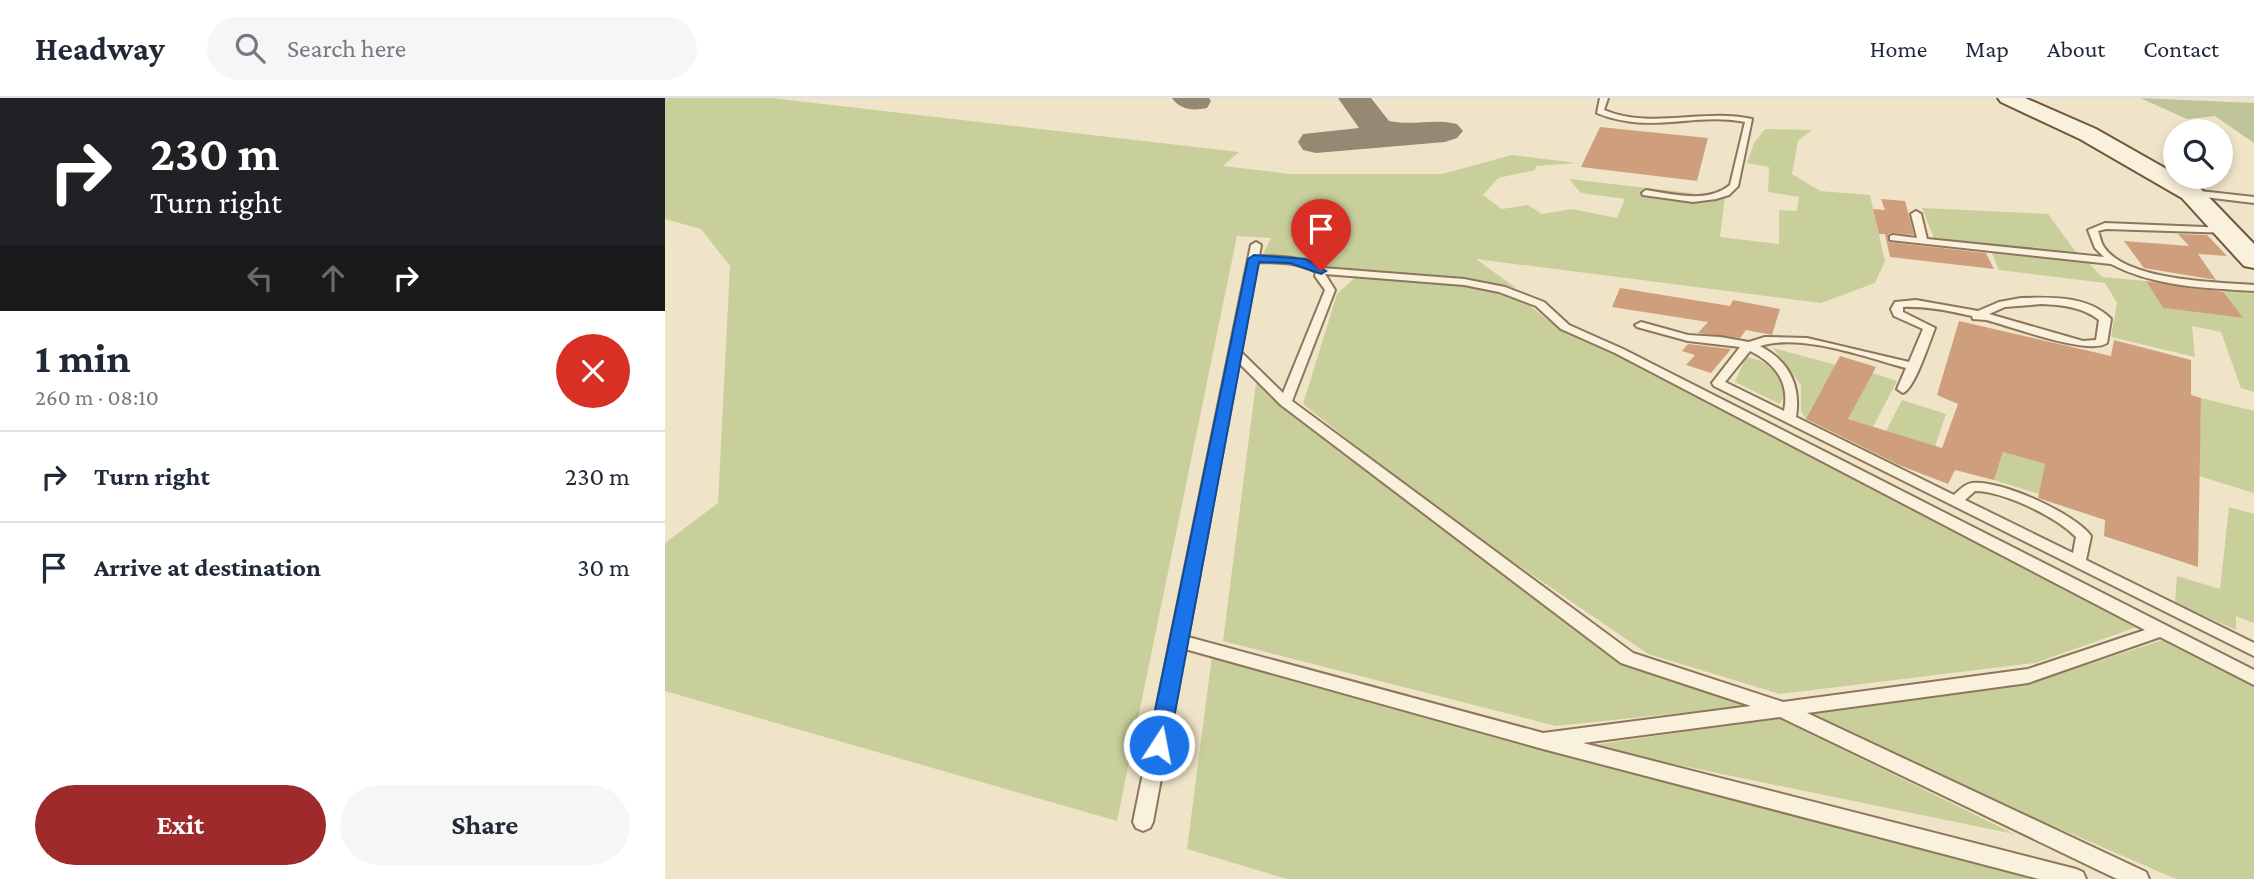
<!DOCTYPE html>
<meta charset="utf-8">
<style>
:root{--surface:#fff;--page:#f6f6f7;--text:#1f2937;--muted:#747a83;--line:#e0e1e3;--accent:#9e2a2b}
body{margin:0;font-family:"Crimson Pro",serif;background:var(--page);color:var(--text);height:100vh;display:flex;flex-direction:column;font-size:26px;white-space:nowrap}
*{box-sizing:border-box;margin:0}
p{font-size:23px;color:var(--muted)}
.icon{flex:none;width:38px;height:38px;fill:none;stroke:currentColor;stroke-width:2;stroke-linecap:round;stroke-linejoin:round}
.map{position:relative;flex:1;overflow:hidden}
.drawer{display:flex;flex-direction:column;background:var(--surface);width:665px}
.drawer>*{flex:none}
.banner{background:#202124;color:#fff;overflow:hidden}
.buttons{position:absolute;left:1498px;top:21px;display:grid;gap:14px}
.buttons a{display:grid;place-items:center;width:70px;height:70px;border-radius:50%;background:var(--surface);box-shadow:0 4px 10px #0003;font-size:35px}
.pin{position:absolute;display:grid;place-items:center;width:60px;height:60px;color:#fff;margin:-72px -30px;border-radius:50% 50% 50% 0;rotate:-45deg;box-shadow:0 0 7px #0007}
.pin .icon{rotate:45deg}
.me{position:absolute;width:77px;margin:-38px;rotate:11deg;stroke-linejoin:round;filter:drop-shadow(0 0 5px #0008)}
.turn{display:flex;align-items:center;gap:24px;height:147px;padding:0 35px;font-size:32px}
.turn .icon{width:91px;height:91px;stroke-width:2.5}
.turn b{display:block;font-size:49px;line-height:60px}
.lanes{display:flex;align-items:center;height:66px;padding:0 35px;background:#0003;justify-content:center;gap:35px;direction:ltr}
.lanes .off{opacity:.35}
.round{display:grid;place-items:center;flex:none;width:74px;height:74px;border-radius:37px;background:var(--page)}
.overview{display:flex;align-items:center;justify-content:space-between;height:119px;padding:0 35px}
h1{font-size:42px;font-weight:700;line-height:52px}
.primary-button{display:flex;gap:14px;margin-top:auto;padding:14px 35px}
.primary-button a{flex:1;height:80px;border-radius:42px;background:var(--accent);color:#fff;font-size:28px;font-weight:700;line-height:80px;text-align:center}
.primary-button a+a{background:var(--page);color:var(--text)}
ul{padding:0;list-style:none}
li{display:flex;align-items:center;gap:21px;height:91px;padding:0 35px;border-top:2px solid var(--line)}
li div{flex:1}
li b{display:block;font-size:26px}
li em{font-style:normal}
header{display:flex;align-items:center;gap:42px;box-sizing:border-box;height:98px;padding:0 35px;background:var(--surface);border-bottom:2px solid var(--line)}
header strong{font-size:33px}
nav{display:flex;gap:38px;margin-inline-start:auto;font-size:24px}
.search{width:490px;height:63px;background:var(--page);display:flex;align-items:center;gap:18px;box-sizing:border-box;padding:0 24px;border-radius:38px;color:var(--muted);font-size:26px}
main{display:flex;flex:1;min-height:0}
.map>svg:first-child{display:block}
.green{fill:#c9cf9b}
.cemetery{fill:#bfc49a}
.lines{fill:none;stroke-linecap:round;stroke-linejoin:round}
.taxiway{fill:#968974;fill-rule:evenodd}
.building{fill:#cf9f7d}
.lane-casing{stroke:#8d765c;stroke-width:4}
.secondary-casing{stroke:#6f573f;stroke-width:4}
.lane{fill:#faf1dc;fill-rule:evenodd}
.secondary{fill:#faf1dc;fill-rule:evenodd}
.route{fill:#1a73e8;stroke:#114b97;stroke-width:2}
</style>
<header>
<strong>Headway</strong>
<div class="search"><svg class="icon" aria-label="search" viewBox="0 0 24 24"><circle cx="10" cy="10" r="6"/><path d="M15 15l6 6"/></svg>Search here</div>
<nav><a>Home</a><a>Map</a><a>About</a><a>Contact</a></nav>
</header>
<main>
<section class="drawer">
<div class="banner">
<div class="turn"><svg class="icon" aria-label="right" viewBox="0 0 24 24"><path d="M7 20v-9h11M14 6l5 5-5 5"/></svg><div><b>230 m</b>Turn right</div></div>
<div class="lanes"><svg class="icon off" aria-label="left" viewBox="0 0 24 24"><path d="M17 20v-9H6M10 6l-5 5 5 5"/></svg><svg class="icon off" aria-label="ahead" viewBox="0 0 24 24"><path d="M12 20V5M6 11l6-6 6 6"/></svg><svg class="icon" aria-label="right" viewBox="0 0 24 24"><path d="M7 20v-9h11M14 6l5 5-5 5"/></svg></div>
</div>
<div class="overview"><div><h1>1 min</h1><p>260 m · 08:10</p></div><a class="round" style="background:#d93025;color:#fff"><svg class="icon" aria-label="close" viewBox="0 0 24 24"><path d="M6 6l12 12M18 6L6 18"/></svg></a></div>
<ul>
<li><svg class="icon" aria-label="right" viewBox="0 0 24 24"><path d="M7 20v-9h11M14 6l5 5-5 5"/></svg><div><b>Turn right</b></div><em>230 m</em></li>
<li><svg class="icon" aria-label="arrive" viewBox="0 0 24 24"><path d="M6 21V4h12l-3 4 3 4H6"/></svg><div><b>Arrive at destination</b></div><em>30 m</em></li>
</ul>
<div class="primary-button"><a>Exit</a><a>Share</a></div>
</section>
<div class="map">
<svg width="1589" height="781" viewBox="0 0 1589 781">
<rect width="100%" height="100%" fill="#f0e4c8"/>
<!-- green -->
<g class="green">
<path d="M0,0H106L574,54L558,68L625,76H777L847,57L912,65L871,68L870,72L833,80L818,97L837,111L863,107L877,116L907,111L952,120L960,101L916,95L904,81L1060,99L1055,139L1114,146V112L1132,113L1134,99L1103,94L1104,69L1082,65L1089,45L1100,31L1147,32L1133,43L1127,76L1155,93L1205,97L1220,163L1210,185L1156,205L811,161L851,190L809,182L657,169L598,156L606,140L572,138L452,723L0,593V445L53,405L65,168L36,131L0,121Z"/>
<path d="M1257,110L1383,116L1413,157L1269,140Z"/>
<path d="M1326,153L1422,163L1437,179L1481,183L1498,210L1577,220L1558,191L1589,196V294L1576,290L1556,234L1527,228L1530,259L1446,239L1452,205L1440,185L1334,172Z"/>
<path d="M691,179L801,188L854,199L893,230L952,257L1472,529L1370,565L1115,596L983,556L772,412L638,306L672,196Z"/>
<path d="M1108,250L1171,267L1141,321L1136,313V287Z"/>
<path d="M1081,259C1105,264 1113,270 1121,293L1115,306L1070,284Z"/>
<path d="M1207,275L1232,283L1208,329L1183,321Z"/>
<path d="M591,285L952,564L1081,608L891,628L558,543Z"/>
<path d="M1536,300L1589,313V395L1534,378Z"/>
<path d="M1237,302L1281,316L1270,348L1221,333Z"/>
<path d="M1338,354L1380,366L1374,396L1329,382Z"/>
<path d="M1564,409L1589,416V525L1571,518V532L1510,505L1512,478L1555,491Z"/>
<path d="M1501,541L1589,588V781H1511L1303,691L1143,615L1372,583Z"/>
<path d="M547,558L1367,781H622L522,751Z"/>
<path d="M1114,620L1349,736L921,648Z"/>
</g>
<!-- cemetery -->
<path class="cemetery" d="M1475,0L1589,5V45L1550,18L1522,21Z"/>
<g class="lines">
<!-- taxiway -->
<g class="taxiway">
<path d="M507,0H544L546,3L542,10C528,13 515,12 507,0Z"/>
<path d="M673,0H706L724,23C747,28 770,20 792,26L798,33L792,40L780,44L651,55L638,52L633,44L638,36L694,30Z"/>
</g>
</g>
<!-- building -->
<g class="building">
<path d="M935,29L1043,40L1032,83L916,69Z"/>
<path d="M1216,101L1240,103L1249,137L1227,135L1223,136V144L1321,155L1329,171L1225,159L1220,136H1214L1208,111L1220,112Z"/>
<path d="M1513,136L1542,137L1562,158L1533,156L1551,182L1479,170L1459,143L1524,148Z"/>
<path d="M1481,183L1559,194L1578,220L1498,210Z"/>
<path d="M955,190L1065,208L1068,202L1115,211L1107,237L1081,232L1075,240L1033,235L1043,224L947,209Z"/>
<path d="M1294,223L1446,258L1449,242L1526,262V297L1536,300L1533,469L1439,438L1440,422L1373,400L1380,366L1338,354L1329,382L1290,372L1283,386L1234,367L1141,321L1175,258L1211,269L1183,321L1277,350L1293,306L1272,297Z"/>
<path d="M1023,246L1066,251L1046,275L1021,267L1030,257L1017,253Z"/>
</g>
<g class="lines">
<!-- lane casing -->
<g class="lane-casing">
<g id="lane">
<path d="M935,0H943L939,12C987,32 1037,10 1087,21L1073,88L1064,97L1051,101L1028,104L978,97L977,95L981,92C1008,96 1042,106 1065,87L1080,24C1028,14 985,37 932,15Z"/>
<path d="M1526,92L1589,99V105L1523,97L1522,95Z"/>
<path d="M1251,113L1256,116L1262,141L1439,159L1430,150L1423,132L1440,125L1564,130L1567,131V135L1441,131L1433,133C1435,138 1436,145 1439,149C1462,183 1551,184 1589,187V193C1540,190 1490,189 1446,166L1225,142V138L1228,137L1252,140L1246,116Z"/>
<path d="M591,144L596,147L594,158C618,158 637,159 658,170L799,181L840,189L879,204L904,227L958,251L1589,572V587L1495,539L1363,585L1142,615L1481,774L1484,781H1452L1115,619L918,645L1411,771L1418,774L1421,781H1374L878,651L520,551L488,724L485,730L478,733L471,730L468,724L586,147ZM593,164C614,164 631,164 651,174L650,178L660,192L618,295L576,254ZM660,176L799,187L834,194L871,208L896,231L950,255L1480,532L1363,571L1118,604L968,555L627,303L670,192ZM574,265L616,307L956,565L1086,608L878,635L523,539Z"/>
<path d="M1356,200C1386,199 1424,198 1446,221L1442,245C1424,258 1345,228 1321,222L1308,221L1307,218C1284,213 1261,208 1238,209V214L1270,230C1264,245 1250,290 1238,295L1232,291L1241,270C1200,259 1136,235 1095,248C1124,263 1136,287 1131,319L1289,397C1294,392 1300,386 1307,385C1334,381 1411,416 1426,438L1421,462L1589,545V558L1049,288L1047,285L1075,249L1023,243L972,229L970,227L976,224L1023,237L1055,239L1084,244L1100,239L1142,240L1244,264L1258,231L1229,218L1226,211L1230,204L1251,202L1313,213L1334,204ZM1377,206C1397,207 1418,209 1434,222L1431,242L1418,243L1324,216L1340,209ZM1085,253C1110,265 1125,284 1119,313L1060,284ZM1310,393C1338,393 1392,419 1411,439L1408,455L1300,402Z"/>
</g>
</g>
<!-- secondary casing -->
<g class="secondary-casing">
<path id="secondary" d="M1333,0H1360L1431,31L1535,90L1589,146V170L1579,168L1517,100L1415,41L1336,4Z"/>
</g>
<!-- lane -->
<use href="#lane" class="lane"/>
<!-- secondary -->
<use href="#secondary" class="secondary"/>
</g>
<!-- route -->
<path class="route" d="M589,157L641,161L661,173L656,176L625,165L594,164L504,647L501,653L494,655L486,653L483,647L583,161Z"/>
</svg>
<div class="buttons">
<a><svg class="icon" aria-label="search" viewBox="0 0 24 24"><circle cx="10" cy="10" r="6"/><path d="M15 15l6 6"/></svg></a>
</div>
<div class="pin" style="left:656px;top:173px;background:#d93025"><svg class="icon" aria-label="arrive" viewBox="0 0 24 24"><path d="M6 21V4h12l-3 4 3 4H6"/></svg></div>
<svg class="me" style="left:494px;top:647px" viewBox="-20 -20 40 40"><circle r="17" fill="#1a73e8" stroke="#fff" stroke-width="3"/><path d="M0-11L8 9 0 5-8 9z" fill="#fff"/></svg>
</div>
</main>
